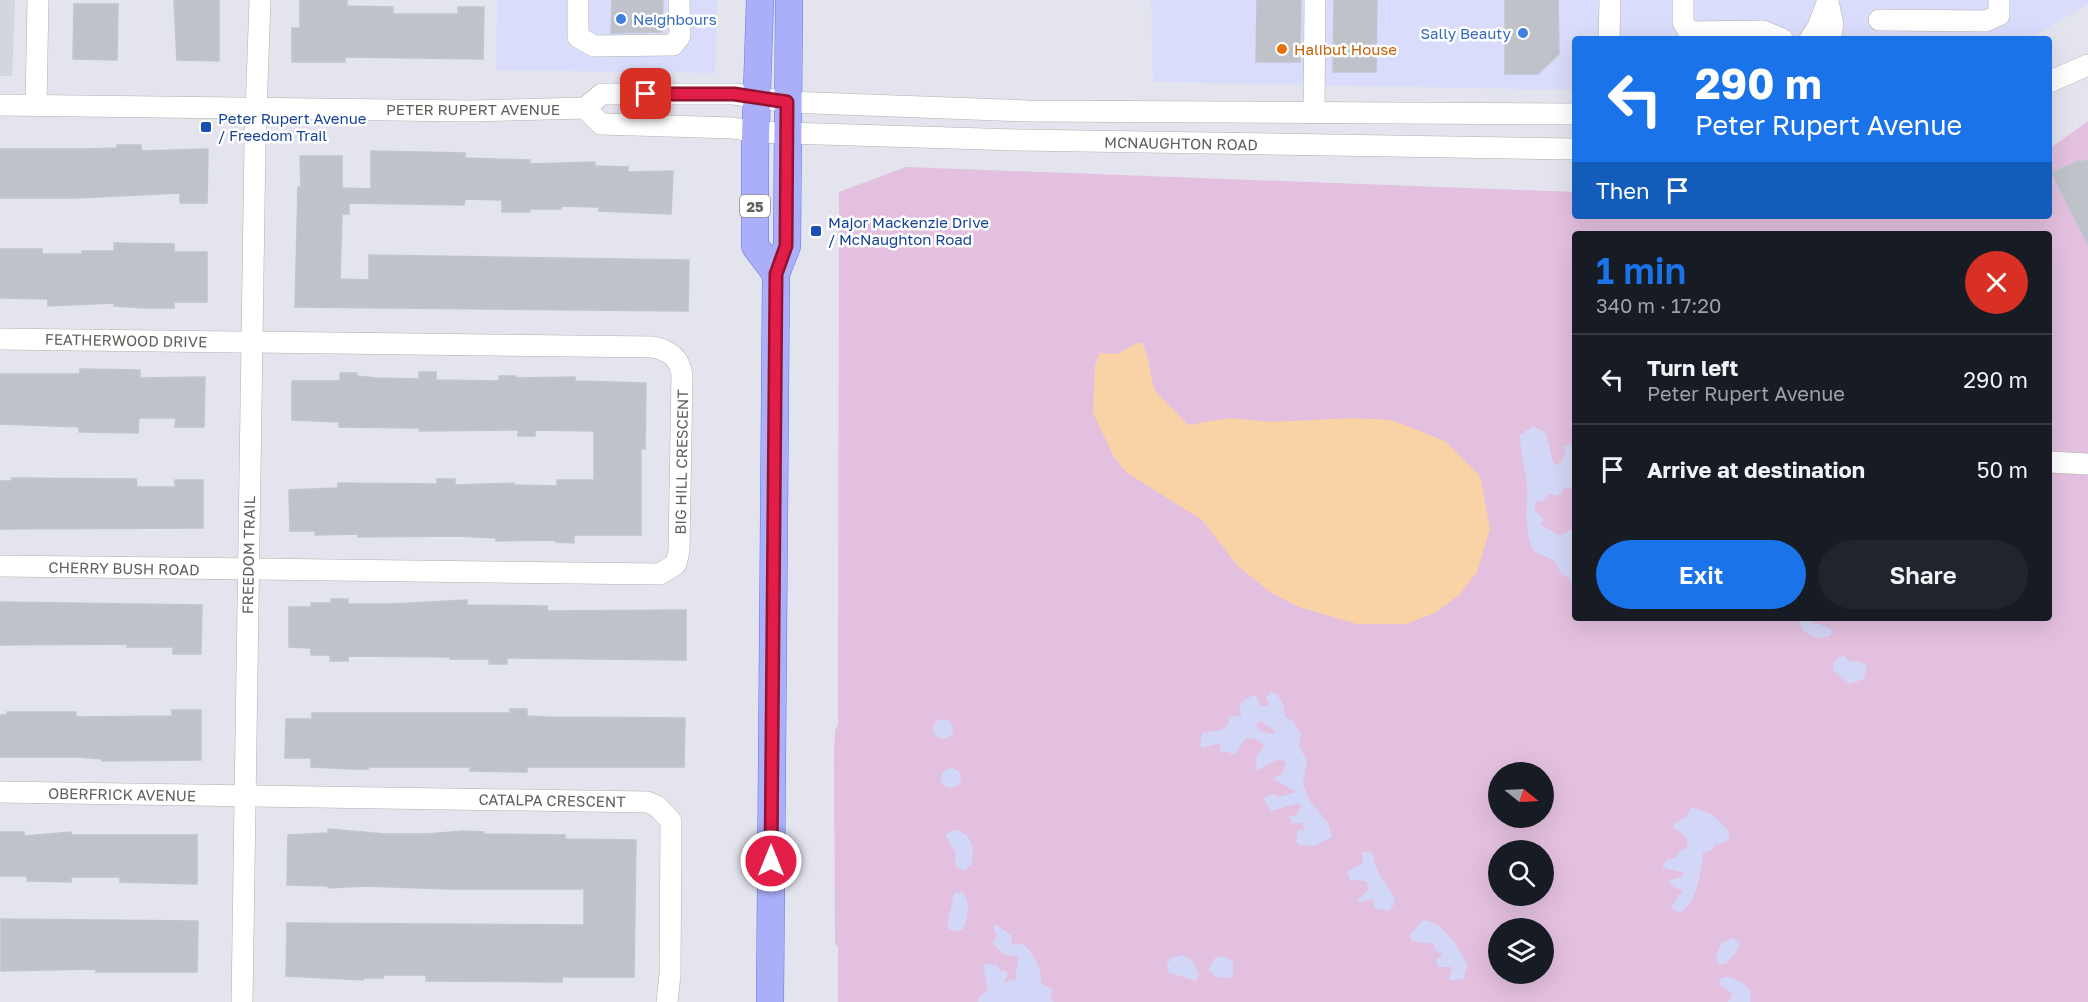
<!DOCTYPE html>
<meta charset="utf-8">
<style>
:root{--surface:#171b24;--page:#20242c;--text:#f1f3f6;--muted:#9ea1a6;--line:#363941;--accent:#1a73e8}
body{margin:0;font-family:"Golos Text",sans-serif;background:var(--page);color:var(--text);height:100vh;display:flex;flex-direction:column;font-size:22px;white-space:nowrap}
*{box-sizing:border-box;margin:0}
p{font-size:20px;color:var(--muted)}
.icon{flex:none;width:33px;height:33px;fill:none;stroke:currentColor;stroke-width:2;stroke-linecap:round;stroke-linejoin:round}
.map{position:relative;flex:1;overflow:hidden}
.sheet{position:absolute;left:1572px;top:231px;width:480px;height:390px;display:flex;flex-direction:column;background:var(--surface);border-radius:6px;box-shadow:0 6px 24px #0002}
.sheet>*{flex:none}
.guide{position:absolute;left:1572px;top:36px;width:480px;height:183px;border-radius:6px;box-shadow:0 6px 24px #0002;background:#1a73e8;color:#fff;overflow:hidden}
.needle{width:39px;rotate:108deg}
.fabs{position:absolute;left:1488px;top:762px;display:grid;gap:12px}
.fabs a{display:grid;place-items:center;width:66px;height:66px;border-radius:50%;background:var(--surface);box-shadow:0 6px 24px #0002;font-size:30px}
.pin{position:absolute;display:grid;place-items:center;width:51px;height:51px;color:#fff;margin:-26px;border-radius:12px;box-shadow:0 3px 9px #0006}
.me{position:absolute;width:66px;margin:-33px;rotate:0deg;stroke-linejoin:round;filter:drop-shadow(0 0 4px #0008)}
.turn{display:flex;align-items:center;gap:21px;height:126px;padding:0 24px;font-size:27px}
.turn .icon{width:78px;height:78px;stroke-width:2.5}
.turn b{display:block;font-size:42px;line-height:51px}
.then{display:flex;align-items:center;height:57px;padding:0 24px;background:#0003;gap:12px;font-size:22px}
.round{display:grid;place-items:center;flex:none;width:63px;height:63px;border-radius:32px;background:var(--page)}
.headline{display:flex;align-items:center;justify-content:space-between;height:102px;padding:0 24px}
h1{font-size:36px;font-weight:600;line-height:45px;color:var(--accent)}
.primary-button{display:flex;gap:12px;margin-top:auto;padding:12px 24px}
.primary-button a{flex:1;height:69px;border-radius:36px;background:var(--accent);color:#fff;font-size:24px;font-weight:600;line-height:69px;text-align:center}
.primary-button a+a{background:var(--page);color:var(--text)}
ul{padding:0;list-style:none}
li{display:flex;align-items:center;gap:18px;height:90px;padding:0 24px;border-top:2px solid var(--line)}
li div{flex:1}
li b{display:block;font-size:22px}
li em{font-style:normal}
.map>svg:first-child{display:block}
.commercial{fill:#d9ddfb}
.education{fill:#d4d6df}
.green{fill:#e3c0df;fill-rule:evenodd}
.sand{fill:#d3d7f7;fill-rule:evenodd}
.water{fill:#f9d3a6}
.building{fill:#bfc2c8;stroke:#c1c5d1;stroke-width:1.5}
.lines{fill:none;stroke-linecap:round;stroke-linejoin:round}
.minor-casing{stroke:#b2b1ac;stroke-width:22}
.major-casing{stroke:#6178e8;stroke-width:28}
.minor{stroke:#fff;stroke-width:21}
.major{stroke:#abaff9;stroke-width:27}
.route-casing{stroke:#92132f;stroke-width:15}
.route{stroke:#e11d48;stroke-width:10}
.shop-dot{fill:#3f7fe0;stroke:#fff;stroke-width:2}
.food-dot{fill:#e8710a;stroke:#fff;stroke-width:2}
.transit-dot{fill:#1a4fb4;stroke:#fff;stroke-width:2}
.labels{text-anchor:middle;dominant-baseline:central;stroke-width:5;stroke-linejoin:round;paint-order:stroke}
.shield{fill:#fff;stroke:#91908c;stroke-width:1.5}
.shield-label{font-size:14px;font-weight:bold;fill:#62605b}
.shop-label{font-size:15px;fill:#366cbe;stroke:#fff;text-anchor:start}
.food-label{font-size:15px;fill:#c56008;stroke:#fff;text-anchor:start}
.street-label{font-size:15px;fill:#62605b;stroke:#fff}
.transit-label{font-size:15px;fill:#164399;stroke:#fff;text-anchor:start}
</style>
<div class="map">
<svg width="2088" height="1002" viewBox="0 0 2088 1002">
<rect width="100%" height="100%" fill="#e3e4ed"/>
<!-- commercial -->
<g class="commercial">
<path d="M497,0H717L715,73L496,70Z"/>
<path d="M1151,0H2088V4L2029,39H1575V90L1153,82Z"/>
</g>
<!-- education -->
<path class="education" d="M0,0H15L12,76H0Z"/>
<!-- green -->
<path class="green" d="M2088,121V1002H838V947L835,943L834,757L835,730L838,725L839,192L906,167L1575,192V216H2049V149ZM1575,234H2049V618H1575ZM1498,772H1544V818H1498ZM1498,850H1544V896H1498ZM1498,928H1544V974H1498Z"/>
<!-- sand -->
<g class="sand">
<path d="M1533,426L1545,432L1554,465L1562,463L1566,451L1563,447L1569,444L1575,447V503L1572,500L1574,491L1571,488H1564L1558,496L1550,493L1544,500L1535,502V511L1543,518L1541,525L1561,536L1575,527V594L1569,578L1561,574L1555,561L1534,551C1521,526 1530,502 1526,477C1524,463 1520,450 1520,435Z"/>
<path d="M1799,618H1812L1811,624H1819L1831,629V635C1817,642 1800,634 1799,618Z"/>
<path d="M1843,655L1850,662L1857,661L1867,665L1864,679L1849,684L1833,670V662Z"/>
<path d="M1271,692L1276,693L1283,704L1285,717L1294,722L1301,734L1299,745L1307,762L1303,783L1310,801L1328,823L1332,837L1314,846L1299,845L1296,841L1298,830H1303L1304,826L1301,823H1292L1289,816H1296L1301,806L1299,803L1271,811L1263,798L1273,794C1283,799 1286,794 1296,792L1273,778L1282,774L1286,761L1276,760L1257,771L1256,757L1264,746L1256,739L1246,738L1234,755L1226,751L1221,753L1219,743L1203,748L1200,745L1202,733L1221,730L1228,725L1229,717L1241,716L1240,704L1253,695L1257,697L1261,706H1266L1269,703L1266,698ZM1260,721L1275,731L1272,734L1260,731L1256,725Z"/>
<circle cx="943" cy="729" r="10"/>
<circle cx="951" cy="778" r="10"/>
<path d="M1691,807L1712,814L1729,831V837L1724,843L1714,845L1712,850L1703,853C1701,871 1697,905 1679,913L1671,907L1683,890L1675,888L1668,881L1681,877L1684,873L1662,867L1667,859L1676,858L1678,853L1687,847C1690,835 1681,833 1673,828V825L1688,815Z"/>
<path d="M955,830C973,834 974,848 972,864L964,871L956,867L955,852L945,834Z"/>
<path d="M1369,851L1373,854C1376,880 1393,886 1395,903L1389,911L1374,908L1373,899L1360,902L1357,900L1369,890L1366,881L1350,880L1347,872L1363,863L1362,853Z"/>
<path d="M962,892C971,901 968,920 962,930L954,932L947,927L954,893Z"/>
<path d="M1423,920C1443,922 1460,947 1467,966L1463,979L1451,980L1449,978L1452,967H1438L1436,960L1443,954L1434,950V944L1412,941L1410,935Z"/>
<path d="M995,924L1011,935L1012,945L1023,944C1034,954 1042,969 1041,983L1053,990L1050,996L1053,1002H978L980,996L988,991L983,964L998,965L1000,971H1006L1008,974L1004,982L1006,983L1010,979L1013,982L1017,979L1016,971L1019,957L1005,955L992,943L997,936L994,932Z"/>
<path d="M1733,938L1740,943L1735,954L1725,964H1718L1716,958L1721,943Z"/>
<path d="M1184,955L1193,961L1199,975L1195,981L1168,972L1167,965L1171,958Z"/>
<path d="M1224,956L1233,962V978L1216,977L1208,970L1215,958Z"/>
<path d="M1727,977C1738,979 1744,982 1751,992L1750,1002H1728L1733,994L1720,985V979Z"/>
</g>
<!-- water -->
<path class="water" d="M1136,343H1142C1150,358 1149,375 1155,390C1156,393 1183,419 1188,425L1230,418L1271,422L1352,418L1391,420L1445,441L1480,476L1490,529L1477,572L1459,595L1435,613L1406,624H1357L1299,607L1270,592L1238,566L1202,520L1126,472L1114,457L1093,413L1095,366L1100,353L1118,354Z"/>
<!-- building -->
<g class="building">
<path d="M174,0H219V61L177,60Z"/>
<path d="M300,0H347V6L393,7V14H458V7H484L483,59L345,57V62H292V28H300Z"/>
<path d="M612,0H663L662,32L611,33Z"/>
<path d="M1257,0H1301L1300,62H1256Z"/>
<path d="M1334,0H1377L1376,72H1333Z"/>
<path d="M1505,0H1558L1559,54L1538,74H1505Z"/>
<path d="M74,4H118L117,60L73,59Z"/>
<path d="M117,145H141V151L208,149L207,203H180V193L77,198H0V149H85L117,148Z"/>
<path d="M371,151L465,153V158L530,160V164L595,162V166L628,167V172L673,171L671,214L599,211V207L561,206V209H530V212H502V200L465,199L464,205L349,203V214H342L340,279L369,280V255L689,260L688,311L295,307L298,187H301L300,156H342V188L371,189Z"/>
<path d="M2080,160L2081,163L2088,160V245L2052,173Z"/>
<path d="M114,243L174,244V252H207V302H174V308H146L114,306V303L48,306V299L0,298V249H42V254H82V251H114Z"/>
<path d="M80,369L140,370V378L205,377L204,427H175L176,418H139L138,433L79,432V427L0,424V374H80Z"/>
<path d="M419,372H436V380L499,381V376H516V378L575,377V381L646,383L645,449H641V535H574V543L556,542V540L496,541V538L457,536L358,537V534L315,535V531H290L289,490L338,488V483L437,484V479H455V485L514,483V485L557,486V480H594V431L535,430V436H518V430L419,431V428L339,427V422L292,420V381H340V373H357V376L376,378L419,379Z"/>
<path d="M12,478L136,479L137,487H175V480H203V528L0,529V481H12Z"/>
<path d="M331,599H348V604H390L467,600V605L547,606V611L686,610V660L507,658V664H489V659H450V657L348,656V661H330V655H311V648L289,647V607H311V603H331Z"/>
<path d="M0,602L202,605L201,654H173V647H127V644L0,645Z"/>
<path d="M510,709H527V716L547,717L685,718L684,767H527V772L470,771V767H368V769H351L311,767V758H285L286,719H312V713H510Z"/>
<path d="M172,710H201V760L102,761V759L79,757H0V715H7V712H76V717L172,716Z"/>
<path d="M328,829L385,834H427L464,831L484,832V834L565,835V839L636,840L634,977H562V982L426,981V975H383V978H363V980L286,976L287,923L584,925V889H447L365,886L328,888V886L287,885L288,835L328,833Z"/>
<path d="M0,832H24V836L71,832V835H197V884L120,882V877H71V882L27,881V876H0Z"/>
<path d="M1,919L198,921L197,972H96V969L1,971Z"/>
</g>
<g class="lines">
<!-- minor casing -->
<g class="minor-casing">
<g id="minor">
<path d="M578,0V37L594,46L673,45L680,36L679,0"/>
<path d="M1683,0V22L1689,32L1763,31L1782,39"/>
<path d="M1829,6L1833,25L1830,39"/>
<path d="M1879,20L1986,21L1999,15V0"/>
<path d="M1609,39L1610,0"/>
<path d="M1810,39L1818,27L1828,0"/>
<path d="M2049,82L2088,65"/>
<path d="M0,105L470,111L585,108L602,94H734L787,102L1028,111L1575,114"/>
<path d="M36,105L38,0"/>
<path d="M585,108L601,124L733,128L756,132L1018,140L1575,149"/>
<path d="M1314,113L1315,0"/>
<path d="M0,339L653,347C670,351 679,357 682,375L679,551L676,564L660,574L0,566"/>
<path d="M2049,462L2088,464"/>
<path d="M0,792L647,802L657,806L671,821L670,975L667,1002"/>
<path d="M242,1002L255,142L260,0"/>
</g>
</g>
<!-- major casing -->
<g class="major-casing">
<g id="major">
<path d="M760,0L755,153V246L776,274"/>
<path d="M770,1002L776,274L787,246L789,0"/>
</g>
</g>
<!-- minor -->
<use href="#minor" class="minor"/>
<!-- major -->
<use href="#major" class="major"/>
</g>
<g class="lines">
<!-- route casing -->
<g class="route-casing">
<path id="route" d="M646,94H734L787,102L786,246L776,274L771,861"/>
</g>
<!-- route -->
<use href="#route" class="route"/>
</g>
<!-- markers -->
<g class="shop-dot">
<circle cx="621" cy="19" r="6"/>
<circle cx="1523" cy="33" r="6"/>
</g>
<circle class="food-dot" cx="1282" cy="49" r="6"/>
<g class="transit-dot">
<rect x="200" y="121" width="12" height="12" rx="3"/>
<rect x="810" y="225" width="12" height="12" rx="3"/>
</g>
<g class="labels">
<!-- shield labels -->
<rect class="shield" x="740" y="195" width="30" height="22" rx="4.5"/>
<g class="shield-label">
<text x="755" y="206">25</text>
</g>
<!-- shop labels -->
<g class="shop-label">
<text x="633" y="19">Neighbours</text>
<text x="1511" y="33" text-anchor="end">Sally Beauty</text>
</g>
<!-- food labels -->
<g class="food-label">
<text x="1294" y="49">Halibut House</text>
</g>
<!-- street labels -->
<g class="street-label">
<text x="473" y="109">PETER RUPERT AVENUE</text>
<text transform="translate(1181 143) rotate(1)">MCNAUGHTON ROAD</text>
<text transform="translate(126 340) rotate(1)">FEATHERWOOD DRIVE</text>
<text transform="translate(681 462) rotate(-89)">BIG HILL CRESCENT</text>
<text transform="translate(248 555) rotate(-89)">FREEDOM TRAIL</text>
<text transform="translate(124 568) rotate(1)">CHERRY BUSH ROAD</text>
<text transform="translate(122 794) rotate(1)">OBERFRICK AVENUE</text>
<text transform="translate(552 800) rotate(1)">CATALPA CRESCENT</text>
</g>
<!-- transit labels -->
<g class="transit-label">
<text x="218" y="118">Peter Rupert Avenue<tspan x="218" dy="17">/ Freedom Trail</tspan></text>
<text x="828" y="222">Major Mackenzie Drive<tspan x="828" dy="17">/ McNaughton Road</tspan></text>
</g>
</g>
</svg>
<div class="fabs">
<a><svg class="needle" viewBox="-14 -14 28 28"><path d="M0-13l5 13h-10z" fill="#e53935"/><path d="M0 13l5-13h-10z" fill="#9ea1a6"/></svg></a>
<a><svg class="icon" aria-label="search" viewBox="0 0 24 24"><circle cx="10" cy="10" r="6"/><path d="M15 15l6 6"/></svg></a>
<a><svg class="icon" aria-label="layers" viewBox="0 0 24 24"><path d="M12 4l9 5-9 5-9-5zM3 14l9 5 9-5"/></svg></a>
</div>
<div class="pin" style="left:646px;top:94px;background:#d93025"><svg class="icon" aria-label="arrive" viewBox="0 0 24 24"><path d="M6 21V4h12l-3 4 3 4H6"/></svg></div>
<svg class="me" style="left:771px;top:861px" viewBox="-20 -20 40 40"><circle r="17" fill="#e11d48" stroke="#fff" stroke-width="3"/><path d="M0-11L8 9 0 5-8 9z" fill="#fff"/></svg>
<div class="guide">
<div class="turn"><svg class="icon" aria-label="left" viewBox="0 0 24 24"><path d="M17 20v-9H6M10 6l-5 5 5 5"/></svg><div><b>290 m</b>Peter Rupert Avenue</div></div>
<div class="then">Then<svg class="icon" aria-label="arrive" viewBox="0 0 24 24"><path d="M6 21V4h12l-3 4 3 4H6"/></svg></div>
</div>
<section class="sheet">
<div class="headline"><div><h1>1 min</h1><p>340 m · 17:20</p></div><a class="round" style="background:#d93025;color:#fff"><svg class="icon" aria-label="close" viewBox="0 0 24 24"><path d="M6 6l12 12M18 6L6 18"/></svg></a></div>
<ul>
<li><svg class="icon" aria-label="left" viewBox="0 0 24 24"><path d="M17 20v-9H6M10 6l-5 5 5 5"/></svg><div><b>Turn left</b><p>Peter Rupert Avenue</p></div><em>290 m</em></li>
<li><svg class="icon" aria-label="arrive" viewBox="0 0 24 24"><path d="M6 21V4h12l-3 4 3 4H6"/></svg><div><b>Arrive at destination</b></div><em>50 m</em></li>
</ul>
<div class="primary-button"><a>Exit</a><a>Share</a></div>
</section>
</div>
